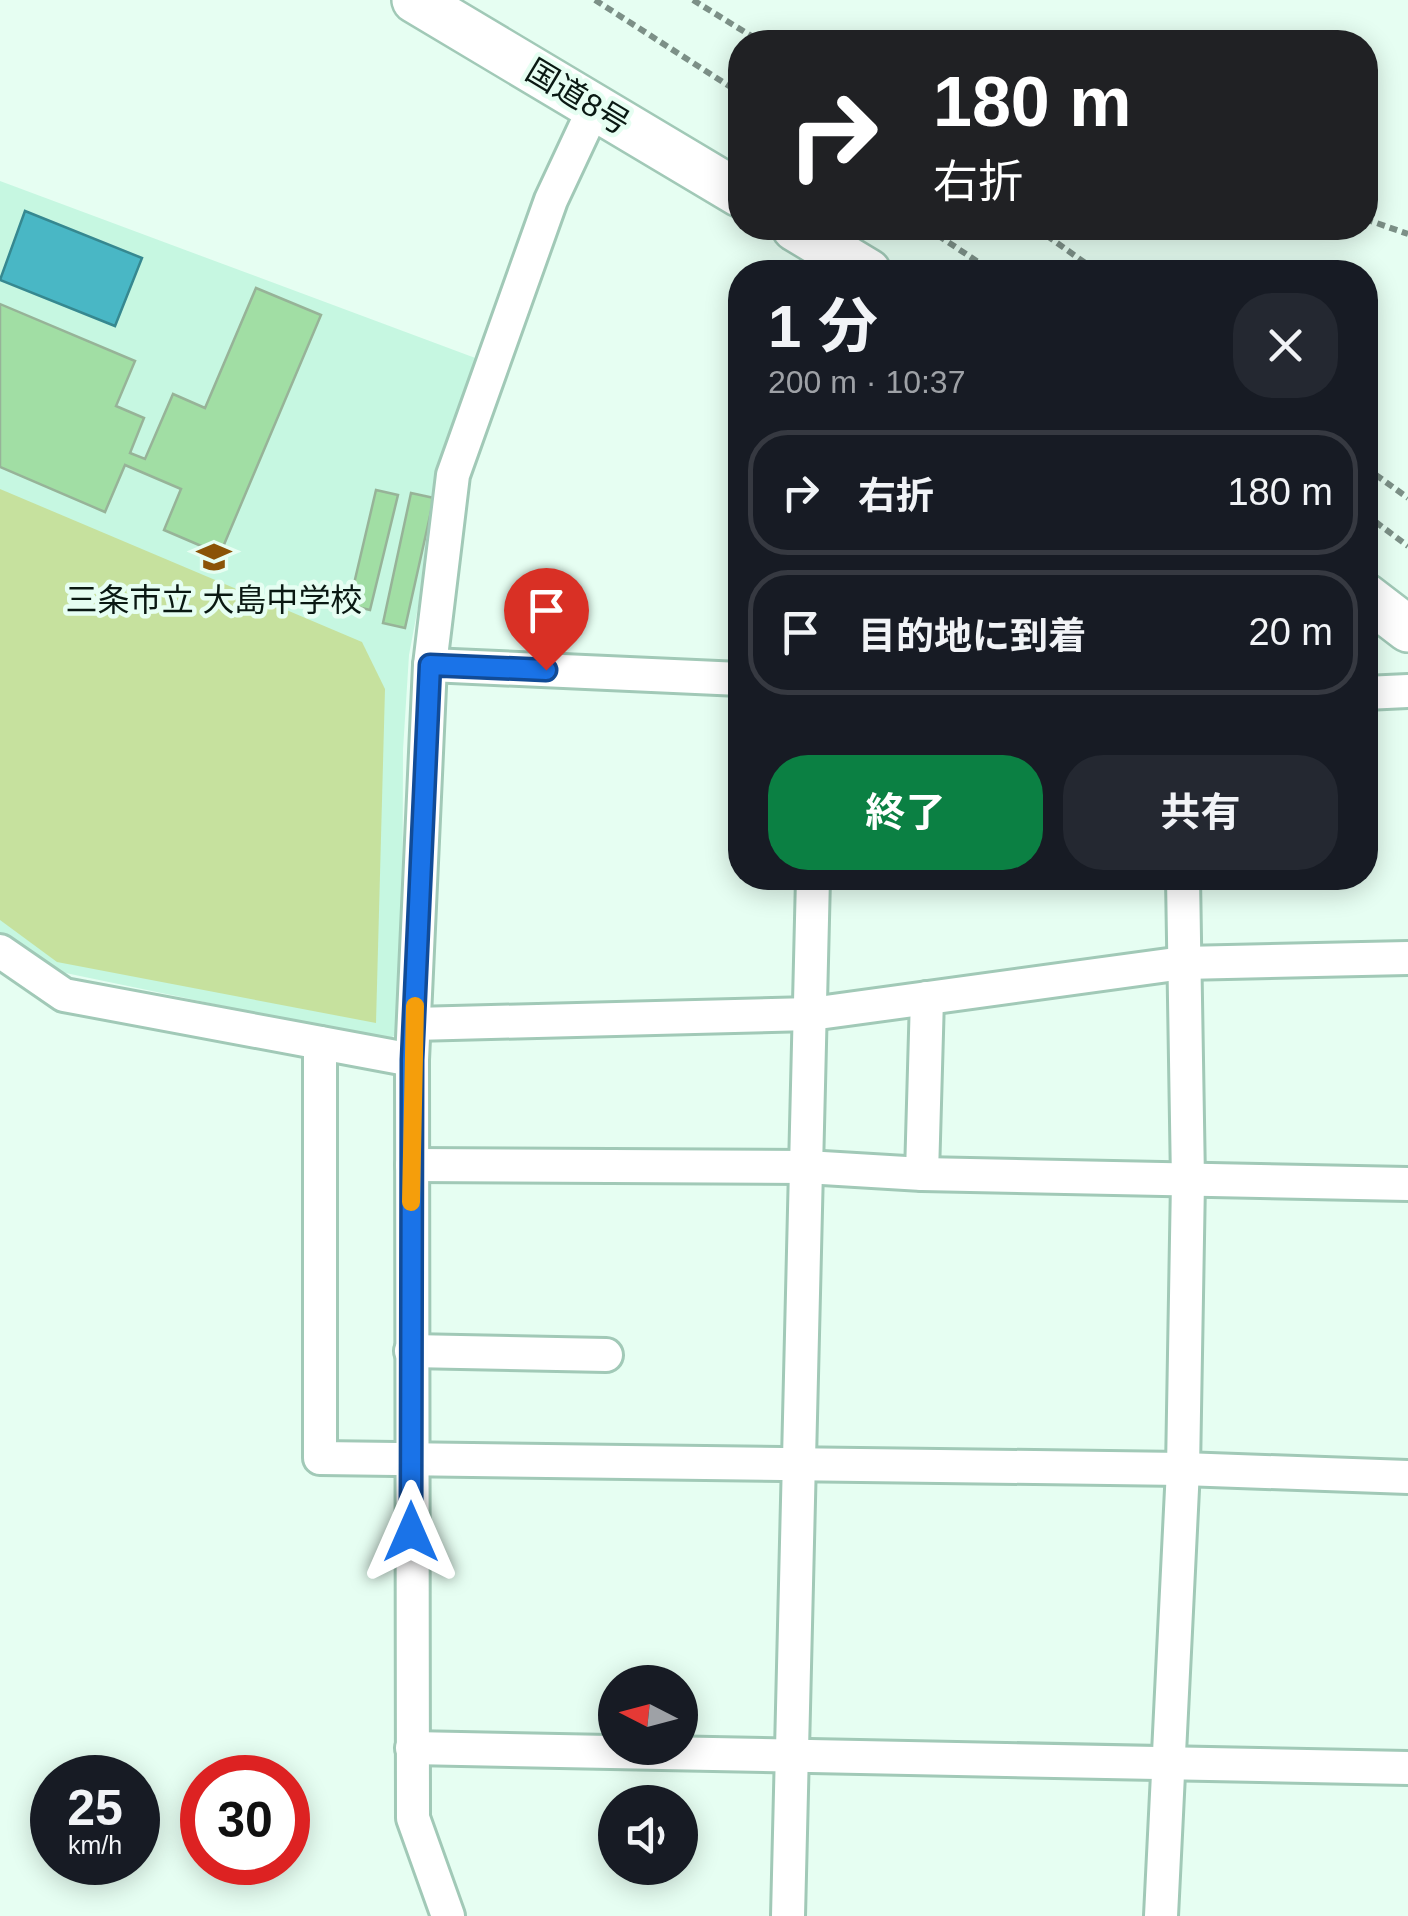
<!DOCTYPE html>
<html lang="ja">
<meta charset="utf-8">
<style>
:root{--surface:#171b24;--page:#242831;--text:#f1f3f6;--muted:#9ea1a6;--line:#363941;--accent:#0b8043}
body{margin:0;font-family:Arial,"Noto Sans JP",sans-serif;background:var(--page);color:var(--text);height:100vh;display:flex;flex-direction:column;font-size:38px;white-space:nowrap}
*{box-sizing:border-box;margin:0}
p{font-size:32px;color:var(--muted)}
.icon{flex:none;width:55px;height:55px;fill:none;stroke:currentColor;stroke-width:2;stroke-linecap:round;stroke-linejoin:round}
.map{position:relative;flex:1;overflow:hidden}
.drawer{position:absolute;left:728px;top:260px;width:650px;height:630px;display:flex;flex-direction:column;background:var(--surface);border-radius:40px;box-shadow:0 5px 25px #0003}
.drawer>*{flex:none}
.guide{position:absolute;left:728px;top:30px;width:650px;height:210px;border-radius:40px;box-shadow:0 5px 25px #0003;background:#202124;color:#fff;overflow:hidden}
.needle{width:65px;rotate:276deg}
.controls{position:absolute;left:598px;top:1665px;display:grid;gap:20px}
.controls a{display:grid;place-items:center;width:100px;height:100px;border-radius:50%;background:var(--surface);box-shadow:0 5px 25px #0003;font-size:50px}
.speed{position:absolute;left:30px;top:1755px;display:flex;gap:20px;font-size:50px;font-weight:700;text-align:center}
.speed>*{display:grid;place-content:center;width:130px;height:130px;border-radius:50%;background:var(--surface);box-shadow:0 5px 25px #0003;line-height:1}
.speed small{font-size:25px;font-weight:400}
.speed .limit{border:15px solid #d22;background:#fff;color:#111}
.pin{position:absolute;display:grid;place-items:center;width:85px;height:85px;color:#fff;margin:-102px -42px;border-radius:50% 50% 50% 0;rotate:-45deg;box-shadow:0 0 10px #0007}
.pin .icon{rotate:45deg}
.me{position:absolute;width:110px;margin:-55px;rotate:0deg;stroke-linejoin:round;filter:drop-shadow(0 0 8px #0008)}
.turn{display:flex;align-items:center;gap:35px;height:210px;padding:0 40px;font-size:45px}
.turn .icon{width:130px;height:130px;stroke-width:2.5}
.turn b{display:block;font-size:70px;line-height:85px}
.round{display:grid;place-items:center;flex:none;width:105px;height:105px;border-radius:40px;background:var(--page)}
.headline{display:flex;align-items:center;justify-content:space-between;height:170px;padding:0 40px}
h1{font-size:60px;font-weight:700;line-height:75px}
.action{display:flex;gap:20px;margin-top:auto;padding:20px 40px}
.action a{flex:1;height:115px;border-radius:40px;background:var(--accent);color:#fff;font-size:40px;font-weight:700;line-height:115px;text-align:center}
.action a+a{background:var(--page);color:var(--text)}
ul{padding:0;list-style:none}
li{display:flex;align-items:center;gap:30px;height:125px;margin:0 20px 15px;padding:0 20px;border:5px solid var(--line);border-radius:40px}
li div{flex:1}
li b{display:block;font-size:38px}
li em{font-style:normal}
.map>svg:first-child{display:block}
.built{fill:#c6f7e1}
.green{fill:#c6e19e}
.water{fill:#49b7c5;stroke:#368890;stroke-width:2.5}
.building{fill:#a1dea4;stroke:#97b398;stroke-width:2.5}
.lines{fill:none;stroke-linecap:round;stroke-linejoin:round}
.minor-casing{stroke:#a1c9b7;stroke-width:38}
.highway-casing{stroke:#a1c9b7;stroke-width:50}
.path{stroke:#7c9087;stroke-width:6;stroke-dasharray:8 5;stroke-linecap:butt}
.minor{stroke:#fff;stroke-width:32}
.highway{stroke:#fff;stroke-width:45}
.route-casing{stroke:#114b97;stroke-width:25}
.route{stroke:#1a73e8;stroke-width:18}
.slow{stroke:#f59e0b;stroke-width:18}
.labels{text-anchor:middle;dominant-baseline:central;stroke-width:9;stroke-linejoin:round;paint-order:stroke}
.street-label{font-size:32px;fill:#0a1913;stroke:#e6fef2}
.poi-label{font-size:32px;fill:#0a1913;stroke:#e6fef2}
</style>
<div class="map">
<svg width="1408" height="1916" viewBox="0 0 1408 1916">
<rect width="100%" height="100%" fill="#e6fef2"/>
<!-- built -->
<path class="built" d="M0,181L478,359L446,458L409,655L403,750L402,1032L386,1040L56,971L0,935Z"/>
<!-- green -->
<path class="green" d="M0,489L362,642L385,689L376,1023L57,962L0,920Z"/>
<!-- water -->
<path class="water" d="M25,211L142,258L115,326L0,280Z"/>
<!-- building -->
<g class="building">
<path d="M256,288L321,315L220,554L164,530L181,489L125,465L105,512L0,467V304L135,361L116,406L144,418L130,453L145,459L173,394L205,408Z"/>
<path d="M376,490L398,495L370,610L349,605Z"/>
<path d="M411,493L434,498L405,628L383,623Z"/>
</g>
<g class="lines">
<!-- minor casing -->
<g class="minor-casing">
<g id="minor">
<path d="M430,665L740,679"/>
<path d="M1365,693L1408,691"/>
<path d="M0,951L64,995L412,1060"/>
<path d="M414,1024L811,1014L1183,963L1408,958"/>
<path d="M320,1043V1458L1183,1469L1408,1477"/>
<path d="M412,1165L806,1167L922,1174L1408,1184"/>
<path d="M922,1174L927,998"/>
<path d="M411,1351L606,1355"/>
<path d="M412,1748L1408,1768"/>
<path d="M448,1916L413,1818L412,1060L430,665L453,475L551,200L595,106"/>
<path d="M788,1916L813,878"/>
<path d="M1161,1916L1183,1469L1188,1181L1183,878"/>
</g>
</g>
<!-- highway casing -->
<g class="highway-casing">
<g id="highway">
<path d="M415,0L740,194"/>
<path d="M795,228L868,272"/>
<path d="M1365,596L1408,629"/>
</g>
</g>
<!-- path -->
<g class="path">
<path d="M595,0L740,93"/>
<path d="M693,0L761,42"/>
<path d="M1365,219L1408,234"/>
<path d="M927,228L993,272"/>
<path d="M1036,228L1098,272"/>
<path d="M1365,467L1408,498"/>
<path d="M1365,514L1408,546"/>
</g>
<!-- minor -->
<use href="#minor" class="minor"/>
<!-- highway -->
<use href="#highway" class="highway"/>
</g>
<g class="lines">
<!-- route casing -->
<g class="route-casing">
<path id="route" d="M411,1532L412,1060L430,665L546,670"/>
</g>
<!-- route -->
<use href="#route" class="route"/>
<!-- slow -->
<path class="slow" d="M411,1202L415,1006"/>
</g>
<!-- icons -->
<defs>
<g id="school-bare" transform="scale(2.7)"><path d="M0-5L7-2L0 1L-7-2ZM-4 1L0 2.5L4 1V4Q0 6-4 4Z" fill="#8b5306" stroke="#e6fef2" stroke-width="2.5" paint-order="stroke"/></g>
</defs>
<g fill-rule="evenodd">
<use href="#school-bare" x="214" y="557"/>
</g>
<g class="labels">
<!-- street labels -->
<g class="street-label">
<text transform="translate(578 97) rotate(31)">国道8号</text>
</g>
<!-- poi labels -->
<g class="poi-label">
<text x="214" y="600">三条市立 大島中学校</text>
</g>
</g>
</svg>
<div class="controls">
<a><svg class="needle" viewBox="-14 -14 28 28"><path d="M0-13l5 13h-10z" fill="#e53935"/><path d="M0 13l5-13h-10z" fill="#9ea1a6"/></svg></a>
<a><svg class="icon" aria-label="sound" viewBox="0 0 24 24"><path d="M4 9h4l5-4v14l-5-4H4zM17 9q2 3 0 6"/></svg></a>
</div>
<div class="speed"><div>25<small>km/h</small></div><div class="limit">30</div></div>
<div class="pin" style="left:546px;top:670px;background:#d93025"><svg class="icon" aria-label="arrive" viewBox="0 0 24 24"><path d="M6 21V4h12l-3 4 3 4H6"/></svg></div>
<svg class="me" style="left:411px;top:1532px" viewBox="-20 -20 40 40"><path d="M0-17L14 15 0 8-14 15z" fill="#1a73e8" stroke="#fff" stroke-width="4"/></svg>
<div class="guide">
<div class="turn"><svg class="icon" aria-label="right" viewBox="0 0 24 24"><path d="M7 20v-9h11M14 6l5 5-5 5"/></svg><div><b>180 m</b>右折</div></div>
</div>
<section class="drawer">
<div class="headline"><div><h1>1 分</h1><p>200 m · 10:37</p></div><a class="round"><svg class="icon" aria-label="close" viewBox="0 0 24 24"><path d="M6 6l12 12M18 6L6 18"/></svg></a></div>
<ul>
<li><svg class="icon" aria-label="right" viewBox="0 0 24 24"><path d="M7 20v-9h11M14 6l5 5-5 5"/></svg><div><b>右折</b></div><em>180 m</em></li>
<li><svg class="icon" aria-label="arrive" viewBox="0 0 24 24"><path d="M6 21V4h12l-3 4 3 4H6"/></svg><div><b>目的地に到着</b></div><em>20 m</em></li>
</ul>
<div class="action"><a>終了</a><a>共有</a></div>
</section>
</div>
